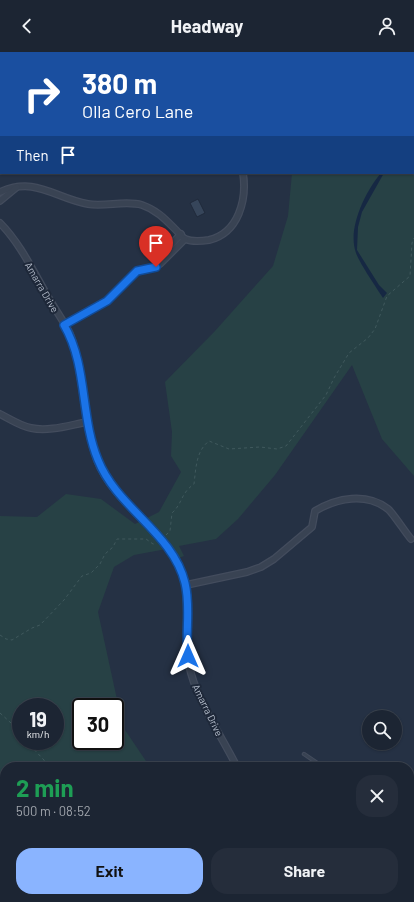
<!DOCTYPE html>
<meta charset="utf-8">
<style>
:root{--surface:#1c2533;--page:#252d3b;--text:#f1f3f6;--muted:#a0a5ac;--line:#3a424e;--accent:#8ab4ff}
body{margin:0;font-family:Barlow,sans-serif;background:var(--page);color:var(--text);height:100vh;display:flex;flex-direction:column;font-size:15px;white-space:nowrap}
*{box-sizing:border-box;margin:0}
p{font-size:13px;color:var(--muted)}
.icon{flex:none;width:22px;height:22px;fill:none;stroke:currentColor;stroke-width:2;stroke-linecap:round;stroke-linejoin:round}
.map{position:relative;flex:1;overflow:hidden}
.drawer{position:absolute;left:0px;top:710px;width:414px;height:140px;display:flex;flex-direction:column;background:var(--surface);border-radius:16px 16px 0 0;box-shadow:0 1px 3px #0004,0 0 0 1px var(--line)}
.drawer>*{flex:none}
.top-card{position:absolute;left:0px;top:0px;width:414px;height:122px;box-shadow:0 1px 3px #0004,0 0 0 1px var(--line);background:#1a4fa0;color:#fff;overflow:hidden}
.buttons{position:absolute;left:362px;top:658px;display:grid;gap:8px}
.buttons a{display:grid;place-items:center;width:40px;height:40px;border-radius:50%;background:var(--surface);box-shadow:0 1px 3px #0004,0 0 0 1px var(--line);font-size:20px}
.speed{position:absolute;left:12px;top:646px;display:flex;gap:8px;font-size:20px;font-weight:700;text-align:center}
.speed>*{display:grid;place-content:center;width:52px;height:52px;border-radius:50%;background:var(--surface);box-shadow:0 1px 3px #0004,0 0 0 1px var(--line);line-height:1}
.speed small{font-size:10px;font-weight:400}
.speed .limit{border:2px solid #111;border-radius:6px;background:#fff;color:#111}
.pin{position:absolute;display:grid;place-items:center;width:34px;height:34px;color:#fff;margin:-41px -17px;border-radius:50% 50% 50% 0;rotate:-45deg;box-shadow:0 0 4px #0007}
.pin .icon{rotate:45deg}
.me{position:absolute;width:44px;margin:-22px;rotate:0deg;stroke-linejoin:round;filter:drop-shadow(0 0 3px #0008)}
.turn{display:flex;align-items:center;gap:14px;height:84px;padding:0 16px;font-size:18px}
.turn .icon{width:52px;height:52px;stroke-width:2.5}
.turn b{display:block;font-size:28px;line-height:34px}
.then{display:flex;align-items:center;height:38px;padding:0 16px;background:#0003;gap:8px;font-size:15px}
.round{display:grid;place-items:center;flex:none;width:42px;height:42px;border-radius:16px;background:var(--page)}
.overview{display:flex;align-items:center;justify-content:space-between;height:68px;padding:0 16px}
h1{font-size:24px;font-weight:700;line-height:30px;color:#1e9e55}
.action{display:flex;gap:8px;margin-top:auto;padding:8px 16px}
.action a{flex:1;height:46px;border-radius:16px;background:var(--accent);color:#111;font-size:16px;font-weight:700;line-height:46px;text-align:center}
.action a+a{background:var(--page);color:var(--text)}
header{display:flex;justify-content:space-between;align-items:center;height:52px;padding:0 16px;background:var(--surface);font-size:18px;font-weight:700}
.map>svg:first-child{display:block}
.green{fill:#274145;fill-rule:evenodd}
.water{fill:#162843}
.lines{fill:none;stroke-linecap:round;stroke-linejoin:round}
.stream{stroke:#162843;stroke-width:2}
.building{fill:#36455a;stroke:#202a3b}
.lane-casing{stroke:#434c5d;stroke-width:4.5}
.street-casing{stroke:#434c5d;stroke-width:8}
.path{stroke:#40595d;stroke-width:1;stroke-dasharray:3 3;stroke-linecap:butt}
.lane{stroke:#394353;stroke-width:2.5}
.street{stroke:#394353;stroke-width:5.5}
.route-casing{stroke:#114b97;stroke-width:10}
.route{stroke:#1a73e8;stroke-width:7}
.labels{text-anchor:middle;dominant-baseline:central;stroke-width:4;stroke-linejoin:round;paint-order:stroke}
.street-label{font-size:10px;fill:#b7bfcd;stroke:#1e2839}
</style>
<header><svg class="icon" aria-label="back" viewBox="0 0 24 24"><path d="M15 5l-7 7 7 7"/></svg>Headway<svg class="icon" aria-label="person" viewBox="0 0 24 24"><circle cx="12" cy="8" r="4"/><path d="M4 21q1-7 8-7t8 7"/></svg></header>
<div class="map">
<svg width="414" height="850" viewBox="0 0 414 850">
<rect width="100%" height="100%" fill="#253144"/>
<!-- green -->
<g class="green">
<path d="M170,0H414V424L382,387L352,313L275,423L238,467L216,487L179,494L184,504L179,506L172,496L134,503L114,515L98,560L123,675L150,715H5V845H257L263,850H0V464L37,465L66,442L101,447L135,472L159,460L181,420L171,404L172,380L165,330L215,279L273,214L288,164L292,121H413V1ZM21,655H55V689H21ZM81,655H115V689H81Z"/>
<path d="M414,830V850H307L341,845H409V832Z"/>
</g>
<!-- water -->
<path class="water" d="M381,121H384L362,160L358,175L357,198L379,233L387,241L383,246C376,235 360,212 356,201C347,177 365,140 381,121Z"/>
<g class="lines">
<!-- stream -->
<g class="stream">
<path d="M0,809L5,813"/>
<path d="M43,845L45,850"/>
</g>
</g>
<!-- building -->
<path class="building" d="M198,147L205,161L197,165L190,151Z"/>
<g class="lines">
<!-- lane casing -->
<g class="lane-casing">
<g id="lane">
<path d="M256,0L258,1"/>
<path d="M267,1L268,0"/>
<path d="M304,702L323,715"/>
<path d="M409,761L414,765"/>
</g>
</g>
<!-- street casing -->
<g class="street-casing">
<g id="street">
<path d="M64,1L65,0"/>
<path d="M0,32H1"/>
<path d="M0,140C36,124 54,146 88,152C105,155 126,148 142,153C157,158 166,168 176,178C179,181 182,185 185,187C192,190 203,189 209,188C239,181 247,147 243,121"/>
<path d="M0,149L17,135"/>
<path d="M0,171C21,192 35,223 50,248C56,259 65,271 70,282C73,289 75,298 77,306C84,340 85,375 97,408C113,449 155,470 176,508C195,541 182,578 189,613C195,645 222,685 237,715"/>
<path d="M160,212L185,187"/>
<path d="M156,215L163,201L181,182"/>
<path d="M64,273L107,249L137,219L156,215"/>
<path d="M0,362C10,367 20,374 31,376C49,380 70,373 87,370"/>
<path d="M186,533L247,520L261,515L274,507L312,475L315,459C337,446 366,440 388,457C393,461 405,480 411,487"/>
<path d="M409,769L414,767"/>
</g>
</g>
<!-- path -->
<g class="path">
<path d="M166,483L170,479L172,461C183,451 180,442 194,432C196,416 196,399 209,389L229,397L260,395L277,397L286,394L326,343L334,326L349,301L368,286L375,277L387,244L410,224L412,191L414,186"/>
<path d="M0,583L6,587L12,588L32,576L40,573L64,548L82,524L91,521L100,512L105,502L113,495L117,487H146L153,492H156"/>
<path d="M0,661L11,671L21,682"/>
<path d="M26,689L44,708L47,715"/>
<path d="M120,845L123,850"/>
</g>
<!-- lane -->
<use href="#lane" class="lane"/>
<!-- street -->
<use href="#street" class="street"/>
</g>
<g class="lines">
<!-- route casing -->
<g class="route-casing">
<path id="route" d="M156,215L137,219L107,249L64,273C88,314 80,365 98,408C117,456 173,481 185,531C191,555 185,580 188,604"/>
</g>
<!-- route -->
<use href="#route" class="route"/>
</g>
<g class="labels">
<!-- street labels -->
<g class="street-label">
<text transform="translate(42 235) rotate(60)">Amarra Drive</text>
<text transform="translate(208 658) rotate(64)">Amarra Drive</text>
</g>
</g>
</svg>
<div class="buttons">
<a><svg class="icon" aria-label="search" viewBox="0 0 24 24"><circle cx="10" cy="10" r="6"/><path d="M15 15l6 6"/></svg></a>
</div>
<div class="speed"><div>19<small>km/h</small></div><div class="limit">30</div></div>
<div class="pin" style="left:156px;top:215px;background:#d93025"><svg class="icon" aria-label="arrive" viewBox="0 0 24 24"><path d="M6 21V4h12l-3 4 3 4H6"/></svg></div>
<svg class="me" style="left:188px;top:604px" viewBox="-20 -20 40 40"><path d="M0-17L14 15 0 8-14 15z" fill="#1a73e8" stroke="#fff" stroke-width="4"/></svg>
<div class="top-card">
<div class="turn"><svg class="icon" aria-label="right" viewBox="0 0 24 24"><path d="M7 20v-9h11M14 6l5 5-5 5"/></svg><div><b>380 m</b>Olla Cero Lane</div></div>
<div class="then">Then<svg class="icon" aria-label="arrive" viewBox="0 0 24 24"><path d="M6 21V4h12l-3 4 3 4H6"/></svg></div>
</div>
<section class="drawer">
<div class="overview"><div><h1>2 min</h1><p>500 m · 08:52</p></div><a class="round"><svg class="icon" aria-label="close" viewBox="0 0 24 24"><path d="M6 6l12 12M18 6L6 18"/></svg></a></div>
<div class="action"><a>Exit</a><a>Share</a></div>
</section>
</div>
